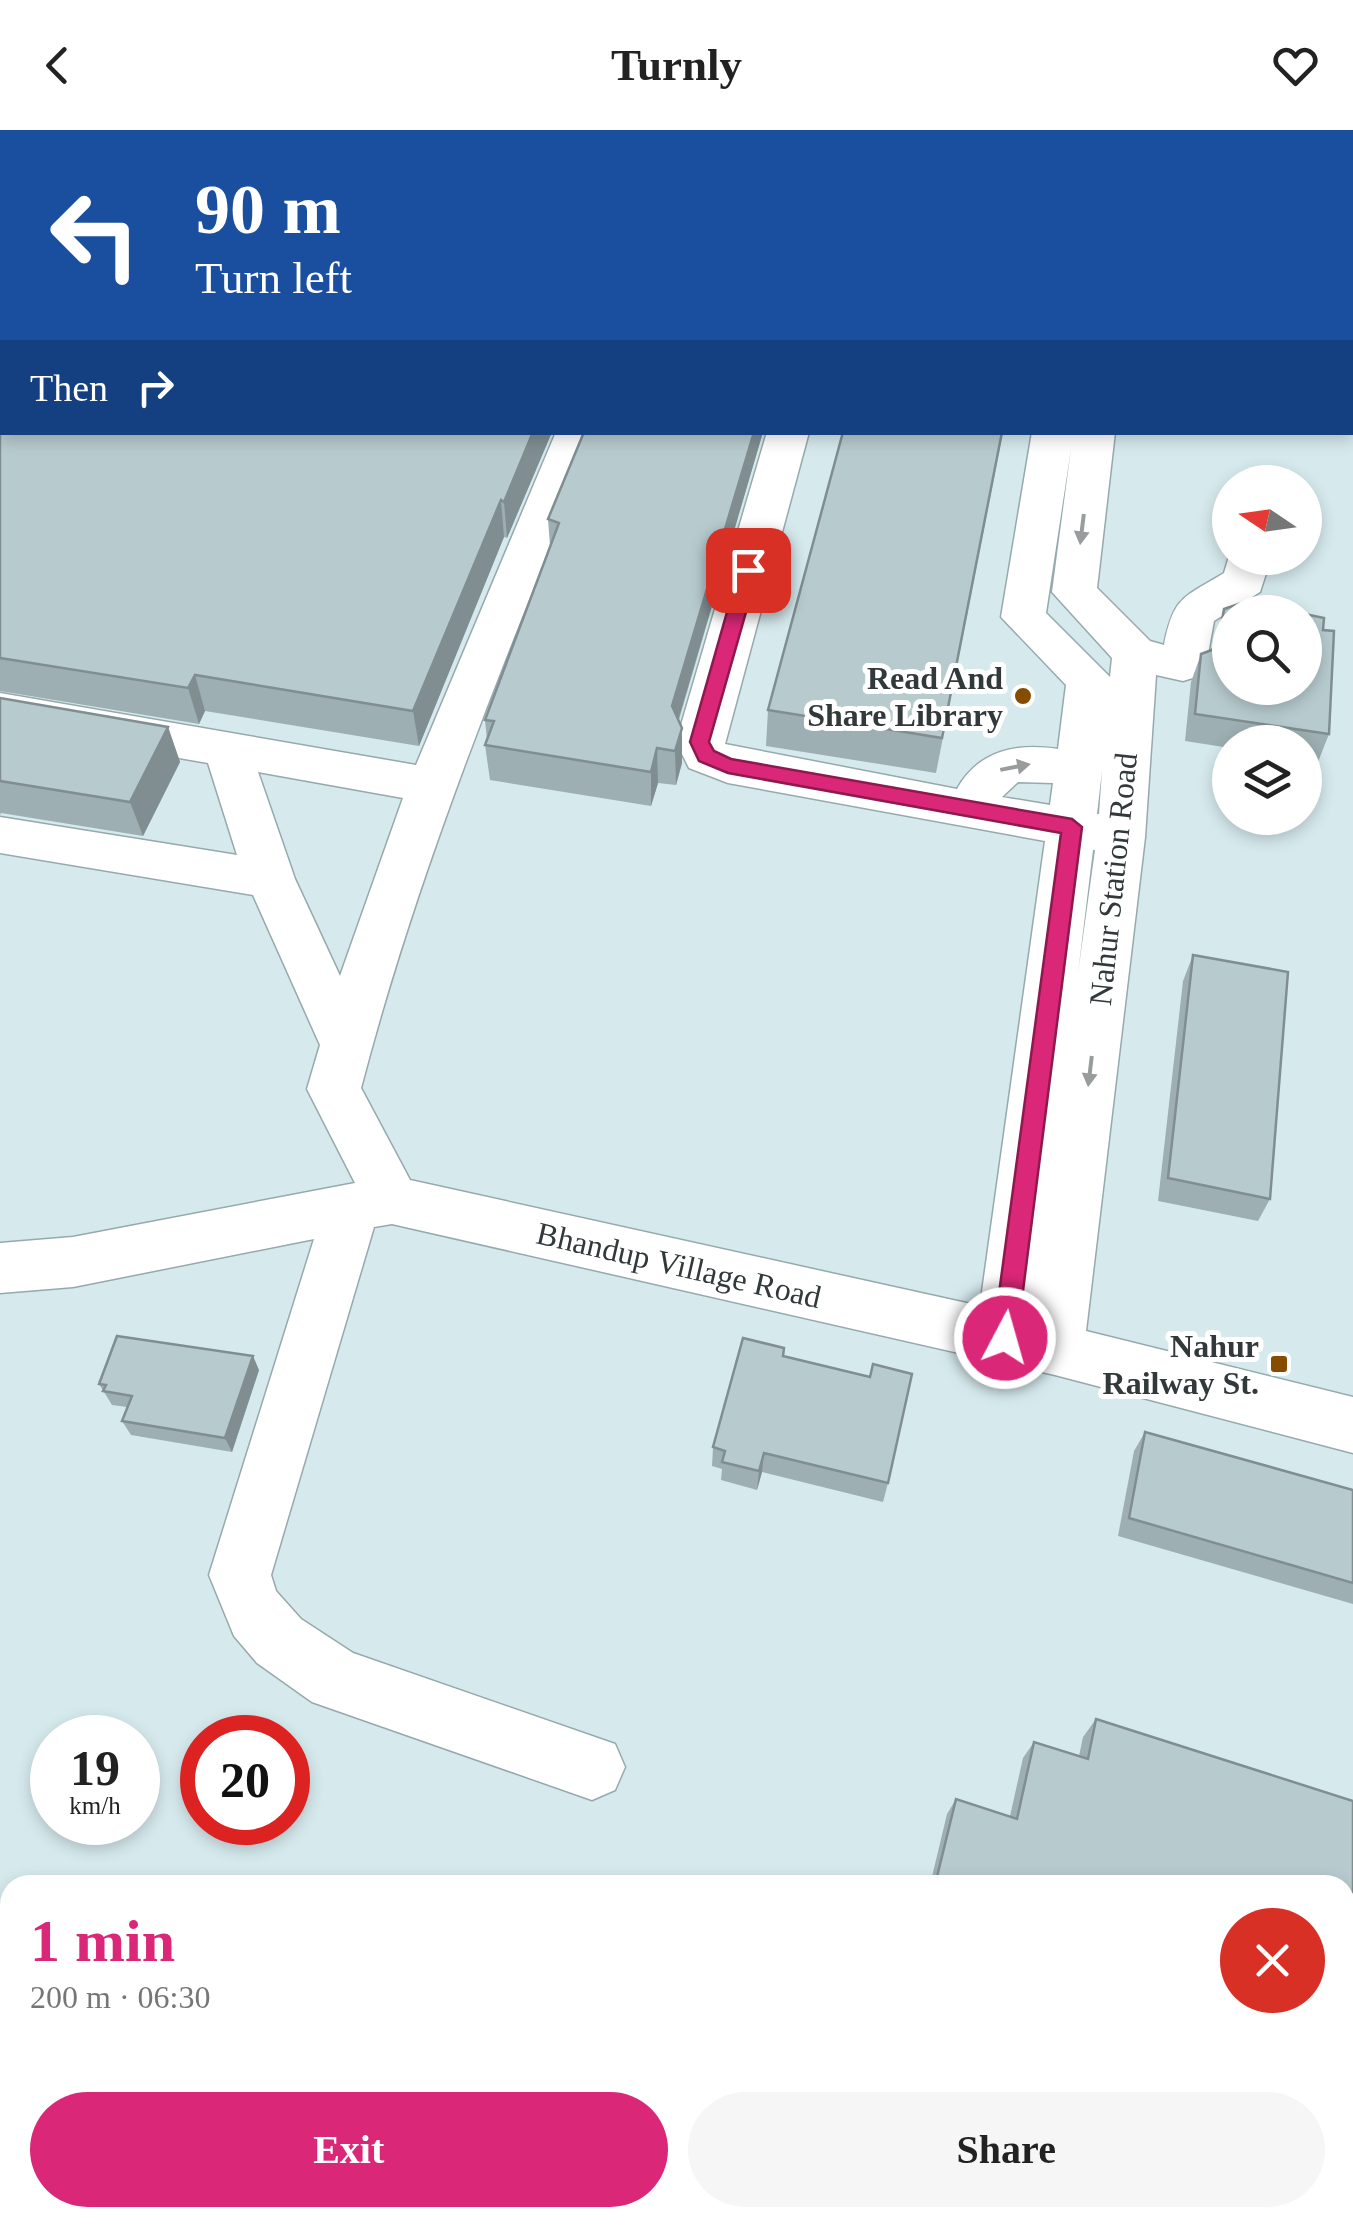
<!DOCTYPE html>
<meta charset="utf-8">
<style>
:root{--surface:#fff;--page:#f6f6f6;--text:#222;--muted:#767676;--accent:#db2777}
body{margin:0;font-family:Georgia,serif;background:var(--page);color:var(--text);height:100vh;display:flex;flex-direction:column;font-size:38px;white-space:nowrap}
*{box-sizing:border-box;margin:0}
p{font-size:32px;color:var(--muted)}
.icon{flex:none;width:55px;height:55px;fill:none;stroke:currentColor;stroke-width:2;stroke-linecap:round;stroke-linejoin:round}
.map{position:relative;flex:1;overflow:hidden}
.panel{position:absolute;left:0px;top:1745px;width:1355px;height:352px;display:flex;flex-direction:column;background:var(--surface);border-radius:30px 30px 0 0;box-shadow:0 5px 15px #0003}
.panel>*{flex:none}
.hud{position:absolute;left:0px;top:0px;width:1355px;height:305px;box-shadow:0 5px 15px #0003;background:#1a4fa0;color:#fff;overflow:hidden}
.needle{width:65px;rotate:283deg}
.buttons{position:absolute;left:1212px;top:335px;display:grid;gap:20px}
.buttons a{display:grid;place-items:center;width:110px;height:110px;border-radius:50%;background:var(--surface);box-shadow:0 5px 15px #0003;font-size:50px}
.speed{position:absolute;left:30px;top:1585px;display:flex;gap:20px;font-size:50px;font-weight:700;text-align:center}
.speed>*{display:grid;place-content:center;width:130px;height:130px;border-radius:50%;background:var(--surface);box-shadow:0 5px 15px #0003;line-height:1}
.speed small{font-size:25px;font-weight:400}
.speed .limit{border:15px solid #d22;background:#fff;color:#111}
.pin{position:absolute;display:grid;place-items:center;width:85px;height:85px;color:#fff;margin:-42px;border-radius:20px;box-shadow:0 5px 15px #0006}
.me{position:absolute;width:110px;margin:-55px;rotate:6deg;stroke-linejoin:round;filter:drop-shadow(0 0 8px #0008)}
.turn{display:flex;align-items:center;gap:35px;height:210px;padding:0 30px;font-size:45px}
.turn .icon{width:130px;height:130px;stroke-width:2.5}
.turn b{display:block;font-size:70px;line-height:85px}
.then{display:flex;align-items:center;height:95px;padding:0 30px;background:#0003;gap:20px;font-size:38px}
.round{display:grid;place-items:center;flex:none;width:105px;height:105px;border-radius:52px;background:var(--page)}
.overview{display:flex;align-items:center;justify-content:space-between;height:170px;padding:0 30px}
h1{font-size:60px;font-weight:700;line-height:75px;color:var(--accent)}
.button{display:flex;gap:20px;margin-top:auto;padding:20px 30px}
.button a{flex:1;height:115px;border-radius:60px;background:var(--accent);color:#fff;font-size:40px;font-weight:700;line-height:115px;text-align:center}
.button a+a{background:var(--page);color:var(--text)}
header{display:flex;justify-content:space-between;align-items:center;height:130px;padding:0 30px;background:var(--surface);font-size:45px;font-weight:700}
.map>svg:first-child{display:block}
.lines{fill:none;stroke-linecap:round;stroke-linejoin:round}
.minor-casing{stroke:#96a9ad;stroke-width:3}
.path{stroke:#808e91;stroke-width:5;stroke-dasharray:5 4;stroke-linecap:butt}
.minor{fill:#fff;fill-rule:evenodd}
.rail{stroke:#556063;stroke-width:5;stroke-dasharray:9 9;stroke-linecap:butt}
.wall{fill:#9dafb2}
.shaded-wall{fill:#808e91}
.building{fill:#b7cbcf;stroke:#808e91;stroke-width:2.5}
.oneway{fill:#989c9d}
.route{fill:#db2777;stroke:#8e194d;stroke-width:2.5}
.poi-dot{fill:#864c02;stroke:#fff;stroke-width:4}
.labels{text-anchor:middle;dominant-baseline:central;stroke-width:10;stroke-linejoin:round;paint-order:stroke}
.poi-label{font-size:32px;font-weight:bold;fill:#31393b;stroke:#fff;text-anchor:end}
.street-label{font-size:32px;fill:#31393b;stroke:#fff}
</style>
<header><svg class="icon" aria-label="back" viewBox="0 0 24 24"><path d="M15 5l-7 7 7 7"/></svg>Turnly<svg class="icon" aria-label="heart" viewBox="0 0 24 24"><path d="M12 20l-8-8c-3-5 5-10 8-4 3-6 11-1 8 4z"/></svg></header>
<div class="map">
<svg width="1353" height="2096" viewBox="0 0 1353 2096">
<rect width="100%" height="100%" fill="#d6eaee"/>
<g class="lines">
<!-- minor casing -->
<g class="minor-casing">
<g id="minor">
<path d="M1232,0H1274L1275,2H1234Z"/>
<rect x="1352" y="19" width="1" height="22"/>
<path d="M556,302H597C509,518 420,732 361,958L410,1050L980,1176L1045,711L728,653L689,638L676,612L767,302H809L725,614L957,659C979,620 1016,613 1058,619L1066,555L1001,487L1032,302H1115L1097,458L1150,511L1164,515C1174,466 1183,468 1224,443L1230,423V428H1271L1260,462L1214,491L1206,535L1199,546L1183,551L1156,545L1145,707L1086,1201L1353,1267V1323L1055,1245L392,1094L374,1097L271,1445L276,1461L301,1489L353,1523L615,1614L625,1637L615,1660L592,1670L312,1572L257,1533L234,1506L209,1445L314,1109L73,1157L0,1163V1113L73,1107L355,1053L307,959L320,915L253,765L0,723V687L237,725L208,633L0,597V563L416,635ZM1071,319L1052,462L1112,528L1110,547L1046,483ZM1102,641L1099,684H1097ZM258,642L403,668L340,846L295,749ZM1018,652L1053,653L1050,675L1002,667ZM1093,720H1095L1078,843Z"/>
<path d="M1345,1911L1353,1913V1985L1345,1983Z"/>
<path d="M748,2088H824L821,2096H745Z"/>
</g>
</g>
<!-- path -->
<g class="path">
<path d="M763,0L768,2"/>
<path d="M705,2L709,0"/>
</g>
<!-- minor -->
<use href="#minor" class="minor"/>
<!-- rail -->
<g class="rail">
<path d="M801,0L807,2"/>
<path d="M920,0L925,2"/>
<path d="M952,0L957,2"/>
<path d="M979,0L984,2"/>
<path d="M1021,0L1026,2"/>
<path d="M1056,0L1061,2"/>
</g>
</g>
<!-- wall -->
<g class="wall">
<path d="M0,0L552,302L507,408L504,407L419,616L205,581L199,594L0,561Z"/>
<path d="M820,0H863L862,2H825Z"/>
<path d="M584,302H763L679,590L682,598V633L676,655L658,653L651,676L490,650L485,615L487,610L485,590L550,416L548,389Z"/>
<path d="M1003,302L936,643L766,616L768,580Z"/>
<path d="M1224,479L1323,500L1329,604L1318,632L1305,630V612H1230V618L1185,611L1191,552L1201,524L1213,518Z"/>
<path d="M0,568L168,597L180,632L143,706L1,683L0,685Z"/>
<path d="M1193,825L1270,1069L1258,1091L1158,1071L1183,851Z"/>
<path d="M783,1226L888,1353L883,1372L762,1342L757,1360L721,1350L722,1339L712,1336L713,1317Z"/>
<path d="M259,1240L232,1322L131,1305L122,1291L127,1277L112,1275L99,1254Z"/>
<path d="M1145,1302L1353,1360V1474L1118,1406L1134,1321Z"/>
<path d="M1096,1589L1353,1671V1798L1348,1835L1345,1836V1755H930L947,1684L956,1669L1010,1686L1023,1628L1034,1612L1079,1626L1083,1607Z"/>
<path d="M1187,2088H1345L1353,2096H1190Z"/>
</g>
<!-- shaded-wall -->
<g class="shaded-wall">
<path d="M533,302H552L507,408L504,372Z"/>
<path d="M754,302H763L672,611V576Z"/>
<path d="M501,370L504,407L419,616L413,581Z"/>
<path d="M195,545L205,581L199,594L188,558Z"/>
<path d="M168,597L180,632L143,706L130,672Z"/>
<path d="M682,598V633L676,655L675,621Z"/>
<path d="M657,618L658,653L651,676V642Z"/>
<path d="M253,1226L259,1240L232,1322L225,1308Z"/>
<path d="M764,1323L762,1342L757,1360L759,1341Z"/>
</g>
<!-- building -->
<g class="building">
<path d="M0,0H520L540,2H2V302H533L504,372L501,370L413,581L195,545L188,558L0,528Z"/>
<path d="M842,0H861L860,2H848Z"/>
<path d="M584,302H754L672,576L682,598L675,621L657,618L651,642L485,615L494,591L485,590L559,393L548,389Z"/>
<path d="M843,302H1002L942,608L768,580Z"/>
<path d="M1250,470L1300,482H1230V558H1305V484L1324,488L1323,500L1334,501L1329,604L1195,584L1201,524L1212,520L1219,509L1224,479Z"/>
<path d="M0,568L168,597L130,672L0,651Z"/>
<path d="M1193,825L1288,842L1270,1069L1168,1048Z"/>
<path d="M117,1206L253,1226L225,1308L122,1291L132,1266L103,1261L106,1255L99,1254Z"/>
<path d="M743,1208L784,1218L783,1226L870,1247L873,1234L912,1244L888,1353L764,1323L759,1341L722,1332L725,1321L713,1317Z"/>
<path d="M1145,1302L1353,1360V1453L1129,1388Z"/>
<path d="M1096,1589L1353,1671V1798L1348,1835L1345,1833V1755H935L956,1669L1017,1689L1034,1612L1088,1629Z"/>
<path d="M1350,2010L1353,2018V2096H1216L1213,2088H1345V2011Z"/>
</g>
<!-- one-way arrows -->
<defs><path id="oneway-solid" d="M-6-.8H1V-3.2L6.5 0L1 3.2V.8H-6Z" transform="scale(2.5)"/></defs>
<g class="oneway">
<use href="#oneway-solid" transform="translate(1082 399) rotate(97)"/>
<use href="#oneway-solid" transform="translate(1015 637) rotate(-11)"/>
<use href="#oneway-solid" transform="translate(1090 941) rotate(97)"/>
</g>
<!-- route -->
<path class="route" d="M748,434L758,440L709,612L714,621L731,629L1072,689L1082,697L1017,1208L1013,1216L1005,1219L996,1216L993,1208L1061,703L728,643L699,631L690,612L739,440Z"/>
<!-- markers -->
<g class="poi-dot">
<circle cx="1023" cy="566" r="10"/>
<rect x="1269" y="1224" width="20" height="20" rx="5"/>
</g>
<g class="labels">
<!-- poi labels -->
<g class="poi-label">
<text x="1003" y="548">Read And<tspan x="1003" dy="37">Share Library</tspan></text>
<text x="1259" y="1216">Nahur<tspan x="1259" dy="37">Railway St.</tspan></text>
</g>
<!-- street labels -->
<g class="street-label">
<text transform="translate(1113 749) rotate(-84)">Nahur Station Road</text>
<text transform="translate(679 1135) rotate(13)">Bhandup Village Road</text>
</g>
</g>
</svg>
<div class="buttons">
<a><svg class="needle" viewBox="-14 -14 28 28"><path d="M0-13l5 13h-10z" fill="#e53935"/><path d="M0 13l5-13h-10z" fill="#767676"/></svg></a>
<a><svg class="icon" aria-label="search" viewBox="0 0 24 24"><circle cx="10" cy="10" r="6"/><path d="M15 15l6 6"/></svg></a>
<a><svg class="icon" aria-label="layers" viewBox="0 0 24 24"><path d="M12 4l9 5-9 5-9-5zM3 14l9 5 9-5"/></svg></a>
</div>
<div class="speed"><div>19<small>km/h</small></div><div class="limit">20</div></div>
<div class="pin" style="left:748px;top:440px;background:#d93025"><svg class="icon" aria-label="arrive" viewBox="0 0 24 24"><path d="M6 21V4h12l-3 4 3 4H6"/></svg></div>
<svg class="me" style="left:1005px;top:1208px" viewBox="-20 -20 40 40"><circle r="17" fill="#db2777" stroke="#fff" stroke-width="3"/><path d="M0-11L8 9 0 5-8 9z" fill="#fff"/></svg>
<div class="hud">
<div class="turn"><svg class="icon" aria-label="left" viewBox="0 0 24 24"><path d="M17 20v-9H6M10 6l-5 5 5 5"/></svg><div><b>90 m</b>Turn left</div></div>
<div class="then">Then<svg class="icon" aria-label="right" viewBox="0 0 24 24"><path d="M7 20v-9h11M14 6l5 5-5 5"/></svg></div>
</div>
<section class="panel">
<div class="overview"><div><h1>1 min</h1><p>200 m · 06:30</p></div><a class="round" style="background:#d93025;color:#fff"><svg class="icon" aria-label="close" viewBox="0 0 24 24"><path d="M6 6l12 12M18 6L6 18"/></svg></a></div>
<div class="button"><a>Exit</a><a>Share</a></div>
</section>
</div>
